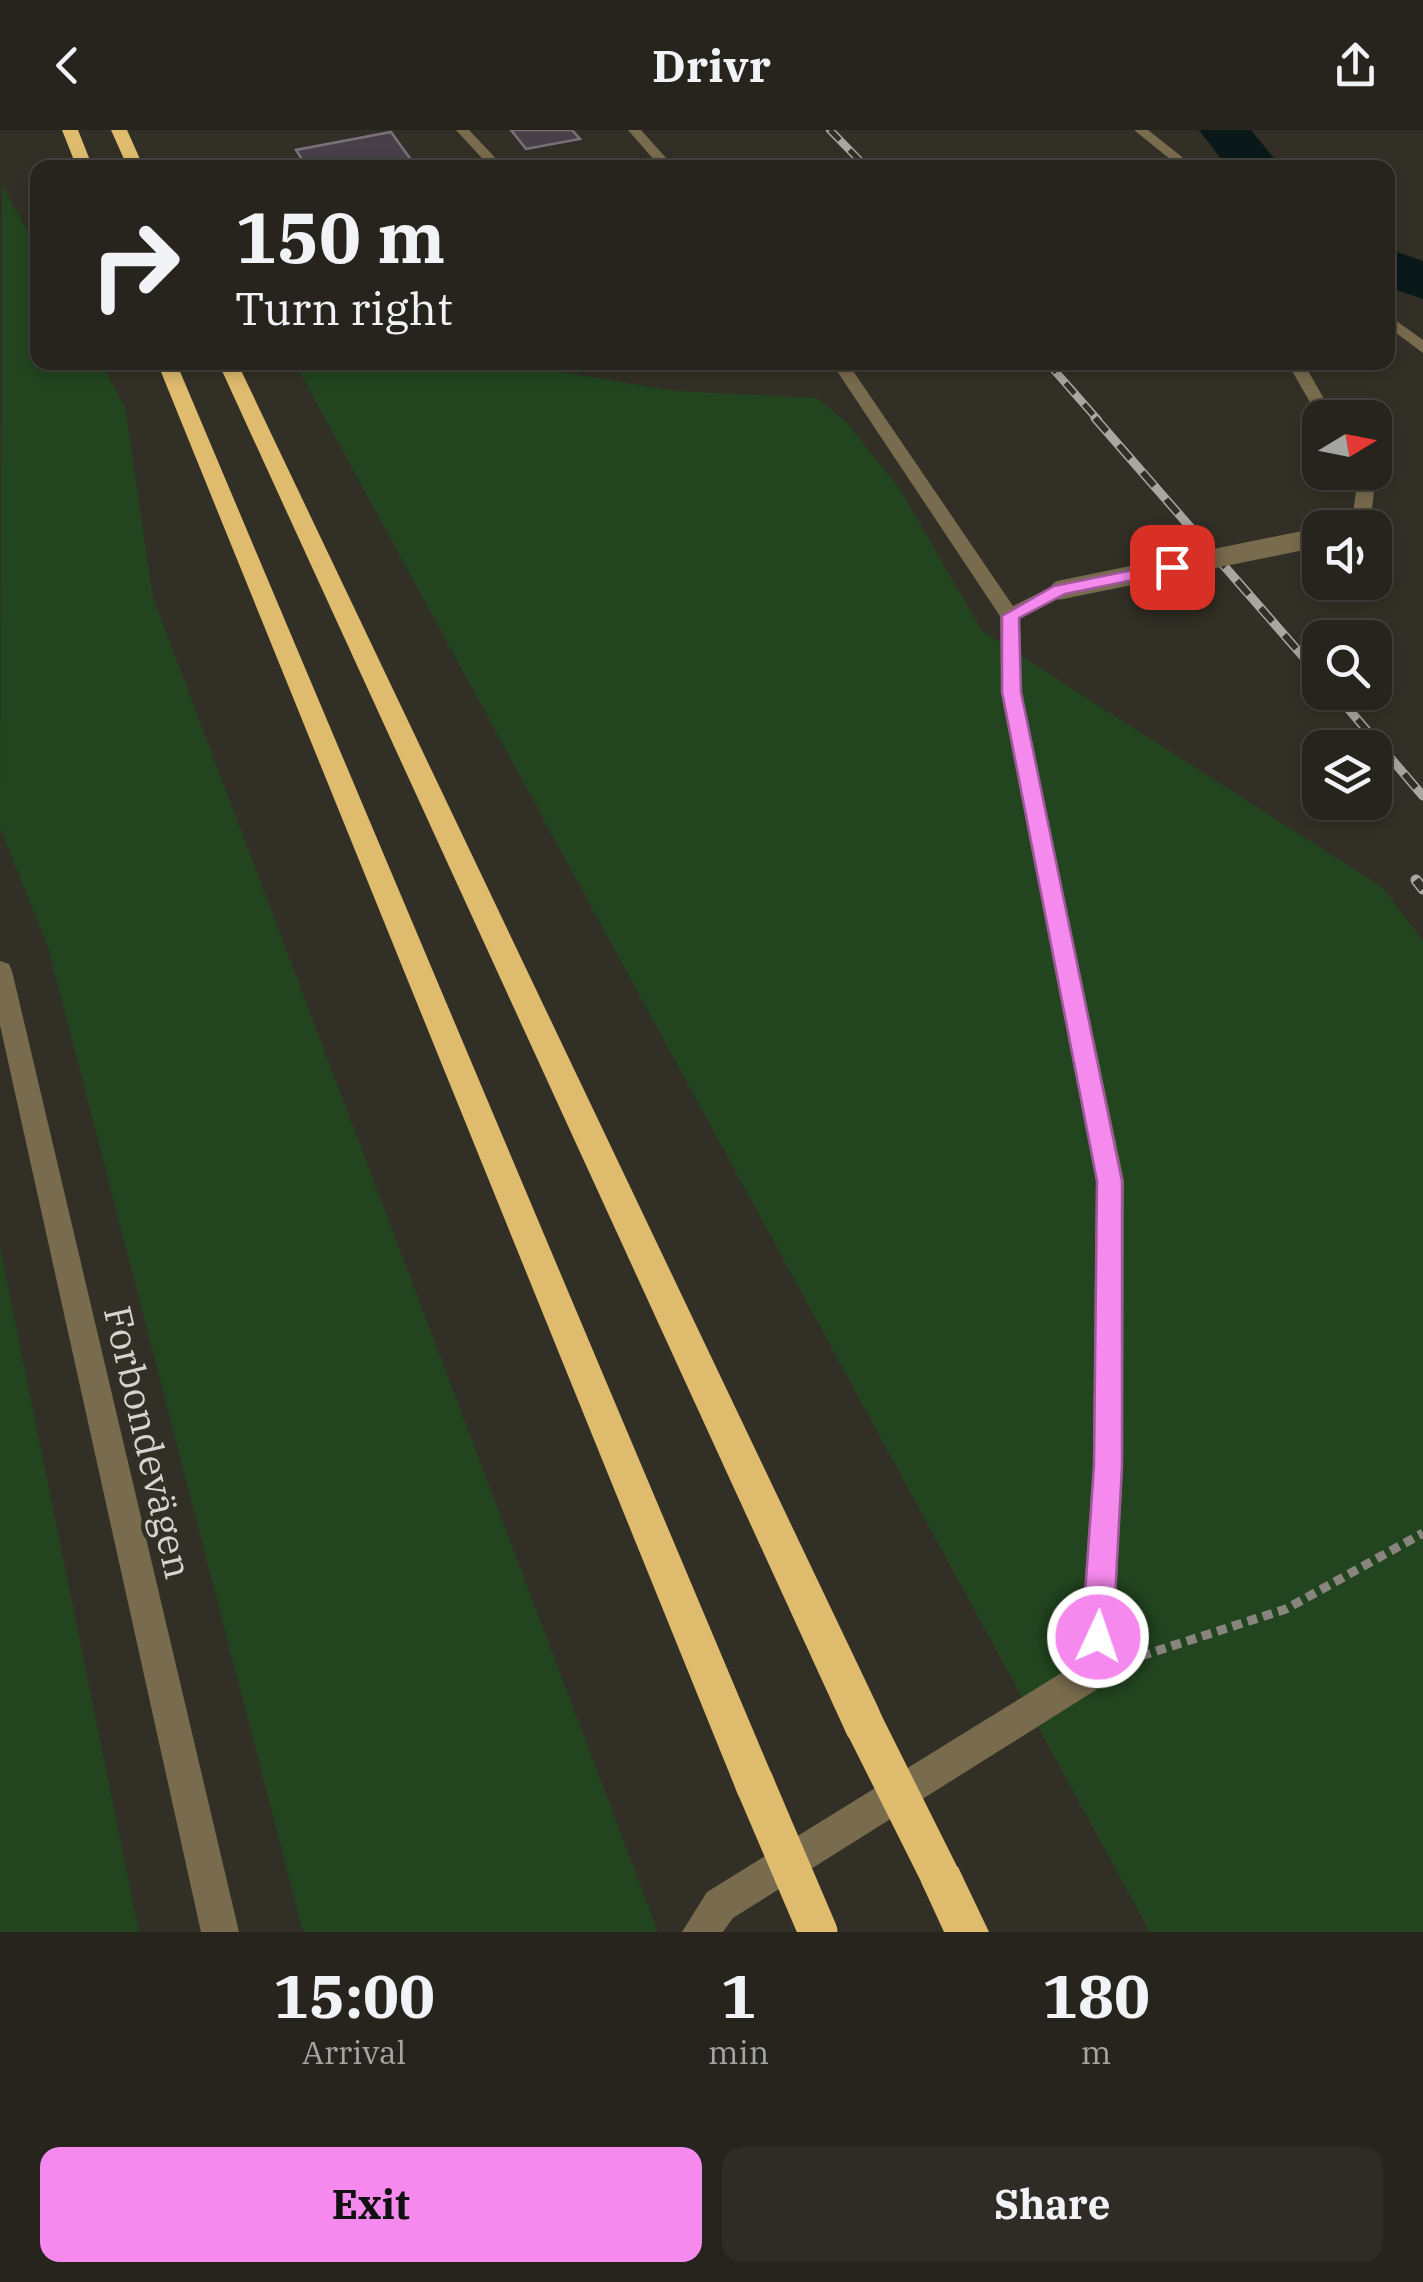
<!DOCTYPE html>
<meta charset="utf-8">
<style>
:root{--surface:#26241c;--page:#2e2c25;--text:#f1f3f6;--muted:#a4a4a3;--line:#42413b;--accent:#f589ee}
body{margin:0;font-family:"IBM Plex Serif",serif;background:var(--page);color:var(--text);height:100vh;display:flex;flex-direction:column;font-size:38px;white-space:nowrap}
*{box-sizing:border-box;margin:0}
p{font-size:32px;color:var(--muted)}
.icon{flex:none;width:55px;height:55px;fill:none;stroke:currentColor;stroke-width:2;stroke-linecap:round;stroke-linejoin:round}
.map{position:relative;height:1802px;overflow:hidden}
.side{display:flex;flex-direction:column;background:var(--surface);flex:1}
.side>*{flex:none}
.top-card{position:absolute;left:30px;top:30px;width:1365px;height:210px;border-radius:20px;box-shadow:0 5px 15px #0003,0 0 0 2px var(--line);background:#26241c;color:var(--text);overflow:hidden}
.needle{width:65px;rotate:80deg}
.controls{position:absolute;left:1302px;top:270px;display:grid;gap:20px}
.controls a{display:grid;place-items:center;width:90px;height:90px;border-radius:20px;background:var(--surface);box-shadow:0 5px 15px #0003,0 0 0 2px var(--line);font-size:50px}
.pin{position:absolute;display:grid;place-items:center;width:85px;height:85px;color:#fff;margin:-42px;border-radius:20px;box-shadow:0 5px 15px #0006}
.me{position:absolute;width:110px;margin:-55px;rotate:3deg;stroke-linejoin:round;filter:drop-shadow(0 0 8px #0008)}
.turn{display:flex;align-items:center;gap:35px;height:210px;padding:0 40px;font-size:45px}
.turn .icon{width:130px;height:130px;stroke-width:2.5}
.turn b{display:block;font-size:70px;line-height:85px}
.eta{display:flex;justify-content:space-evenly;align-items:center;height:170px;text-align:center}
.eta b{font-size:60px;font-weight:700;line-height:70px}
.primary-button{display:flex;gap:20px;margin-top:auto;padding:20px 40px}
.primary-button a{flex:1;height:115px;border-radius:20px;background:var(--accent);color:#111;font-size:40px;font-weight:700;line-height:115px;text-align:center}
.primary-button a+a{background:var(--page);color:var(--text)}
header{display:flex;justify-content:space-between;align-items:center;height:130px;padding:0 40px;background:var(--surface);font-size:45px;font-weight:700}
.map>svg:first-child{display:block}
.green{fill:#22451f}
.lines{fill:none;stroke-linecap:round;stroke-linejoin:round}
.river{fill:#091819;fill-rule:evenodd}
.building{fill:#484048;stroke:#7a7079;stroke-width:2.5}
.path{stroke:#87857d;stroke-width:9;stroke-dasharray:10 6;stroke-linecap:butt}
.minor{fill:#796b4d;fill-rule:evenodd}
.highway{fill:#dfbb6d;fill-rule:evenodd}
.rail-far2-casing{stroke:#a9a7a0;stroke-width:8}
.rail-far1-casing{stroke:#a9a7a0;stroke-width:9}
.rail-casing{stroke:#a9a7a0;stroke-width:11}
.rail-far2{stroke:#323026;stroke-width:5;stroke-dasharray:14;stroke-linecap:butt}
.rail-far1{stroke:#323026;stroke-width:6;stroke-dasharray:18;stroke-linecap:butt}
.rail{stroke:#323026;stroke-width:8;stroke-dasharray:22;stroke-linecap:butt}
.minor-bridge{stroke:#796b4d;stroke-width:19}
.highway-bridge{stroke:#dfbb6d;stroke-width:39}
.route{fill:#f589ee;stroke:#9f599b;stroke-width:2.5}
.labels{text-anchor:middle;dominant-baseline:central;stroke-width:9;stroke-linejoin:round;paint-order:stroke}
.near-street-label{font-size:38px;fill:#d6d4ce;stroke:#323026}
</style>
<header><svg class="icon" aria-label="back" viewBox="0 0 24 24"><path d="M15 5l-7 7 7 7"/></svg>Drivr<svg class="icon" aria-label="share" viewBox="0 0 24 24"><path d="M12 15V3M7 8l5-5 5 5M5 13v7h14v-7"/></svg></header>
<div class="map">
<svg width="1423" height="1802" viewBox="0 0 1423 1802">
<rect width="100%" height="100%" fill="#323026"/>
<!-- green -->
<g class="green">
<path d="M2,55L37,119L38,232L101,233L125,277L153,468L658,1802H303L48,817L0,698Z"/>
<path d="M295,233H505L676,261L817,268L847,293L899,358L982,501L1383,758L1423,811V1802H1150Z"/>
<path d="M0,1117L139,1802H0Z"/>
</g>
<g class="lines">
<!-- river -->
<g class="river">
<path d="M1199,0H1251L1282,38H1228Z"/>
<path d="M1388,119L1423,131V169L1388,157Z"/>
</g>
</g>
<!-- building -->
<g class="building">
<path d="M511,0H572L580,9L526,19Z"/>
<path d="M391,2L417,38H307L296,20Z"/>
</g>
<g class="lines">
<!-- path -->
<path class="path" d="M1141,1526L1286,1479L1423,1403"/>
<!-- minor -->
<g class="minor">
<path d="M456,0H469L505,38H491Z"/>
<path d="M628,0H641L675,38H661Z"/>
<path d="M1134,0H1148L1196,38H1181Z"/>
<path d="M1388,185L1423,210V223L1388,197Z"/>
<path d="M762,232H820C807,240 775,240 762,232Z"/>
<path d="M831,232H847L1013,476L1053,456L1060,454L1070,460L1020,489L1021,562L1124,1051L1123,1336L1112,1541L1107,1553L733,1788L723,1802H682L707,1762L1079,1532L1093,1336L1096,1051L1001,562L1000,486Z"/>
<path d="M1287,232H1303L1335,288L1320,290Z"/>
<path d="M1352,342H1369L1375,354L1371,386L1353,398H1329L1353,383L1357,354Z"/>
<path d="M0,831L9,834L12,841L239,1802H201L0,895Z"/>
</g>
<!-- highway -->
<g class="highway">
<path d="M62,0H78L93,38H77Z"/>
<path d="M111,0H127L144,38H128Z"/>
<path d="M157,232H176L775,1652L769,1667L754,1673L739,1667Z"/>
<path d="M218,232H237L878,1577L884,1592L878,1607L863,1613L848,1607Z"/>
<path d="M943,1730L958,1737L989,1802H944L921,1752L928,1737Z"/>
</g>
<!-- rail-far2 casing -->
<g class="rail-far2-casing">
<g id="rail-far2">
<path d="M830,0L867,38"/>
<path d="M1047,232L1098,290"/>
</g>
</g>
<!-- rail-far1 casing -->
<g class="rail-far1-casing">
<g id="rail-far1">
<path d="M1095,288L1320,546"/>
<path d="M1334,562L1423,666"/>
</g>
</g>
<!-- rail casing -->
<g class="rail-casing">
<path id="rail" d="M1416,750L1423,759"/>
</g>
<!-- rail-far2 -->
<use href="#rail-far2" class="rail-far2"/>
<!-- rail-far1 -->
<use href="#rail-far1" class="rail-far1"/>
<!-- rail -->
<use href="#rail" class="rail"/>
<!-- minor-bridge -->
<path class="minor-bridge" d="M1060,460L1320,407"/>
<!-- highway-bridge -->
<g class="highway-bridge">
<path d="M863,1592L943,1752"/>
<path d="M754,1652L818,1802"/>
</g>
</g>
<!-- route -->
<path class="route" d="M1172,432L1180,437L1178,441L1065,464L1019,488L1021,562L1122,1051V1336L1113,1507L1108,1518L1098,1522L1087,1518L1082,1507L1094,1336L1097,1051L1002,562V486L1054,456Z"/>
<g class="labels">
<!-- near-street labels -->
<g class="near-street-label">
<text transform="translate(149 1312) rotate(77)">Forbondevägen</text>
</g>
</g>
</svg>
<div class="controls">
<a><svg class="needle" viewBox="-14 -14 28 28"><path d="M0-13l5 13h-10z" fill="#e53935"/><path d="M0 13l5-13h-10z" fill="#a4a4a3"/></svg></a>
<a><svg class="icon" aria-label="sound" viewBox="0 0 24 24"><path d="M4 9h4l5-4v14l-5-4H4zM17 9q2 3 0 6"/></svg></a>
<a><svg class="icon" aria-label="search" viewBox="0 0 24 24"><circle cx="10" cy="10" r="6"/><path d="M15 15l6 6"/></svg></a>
<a><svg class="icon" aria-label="layers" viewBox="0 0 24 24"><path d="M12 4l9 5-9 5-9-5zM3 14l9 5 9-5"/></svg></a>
</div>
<div class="pin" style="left:1172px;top:437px;background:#d93025"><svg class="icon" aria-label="arrive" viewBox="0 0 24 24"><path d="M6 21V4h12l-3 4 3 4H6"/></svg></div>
<svg class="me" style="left:1098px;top:1507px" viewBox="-20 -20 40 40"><circle r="17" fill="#f589ee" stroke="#fff" stroke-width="3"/><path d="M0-11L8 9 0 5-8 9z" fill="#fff"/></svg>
<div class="top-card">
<div class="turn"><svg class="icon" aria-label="right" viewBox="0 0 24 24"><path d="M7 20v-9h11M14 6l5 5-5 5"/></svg><div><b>150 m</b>Turn right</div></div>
</div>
</div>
<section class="side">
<div class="eta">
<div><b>15:00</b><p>Arrival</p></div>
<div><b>1</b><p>min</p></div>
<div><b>180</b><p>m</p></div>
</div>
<div class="primary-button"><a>Exit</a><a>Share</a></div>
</section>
